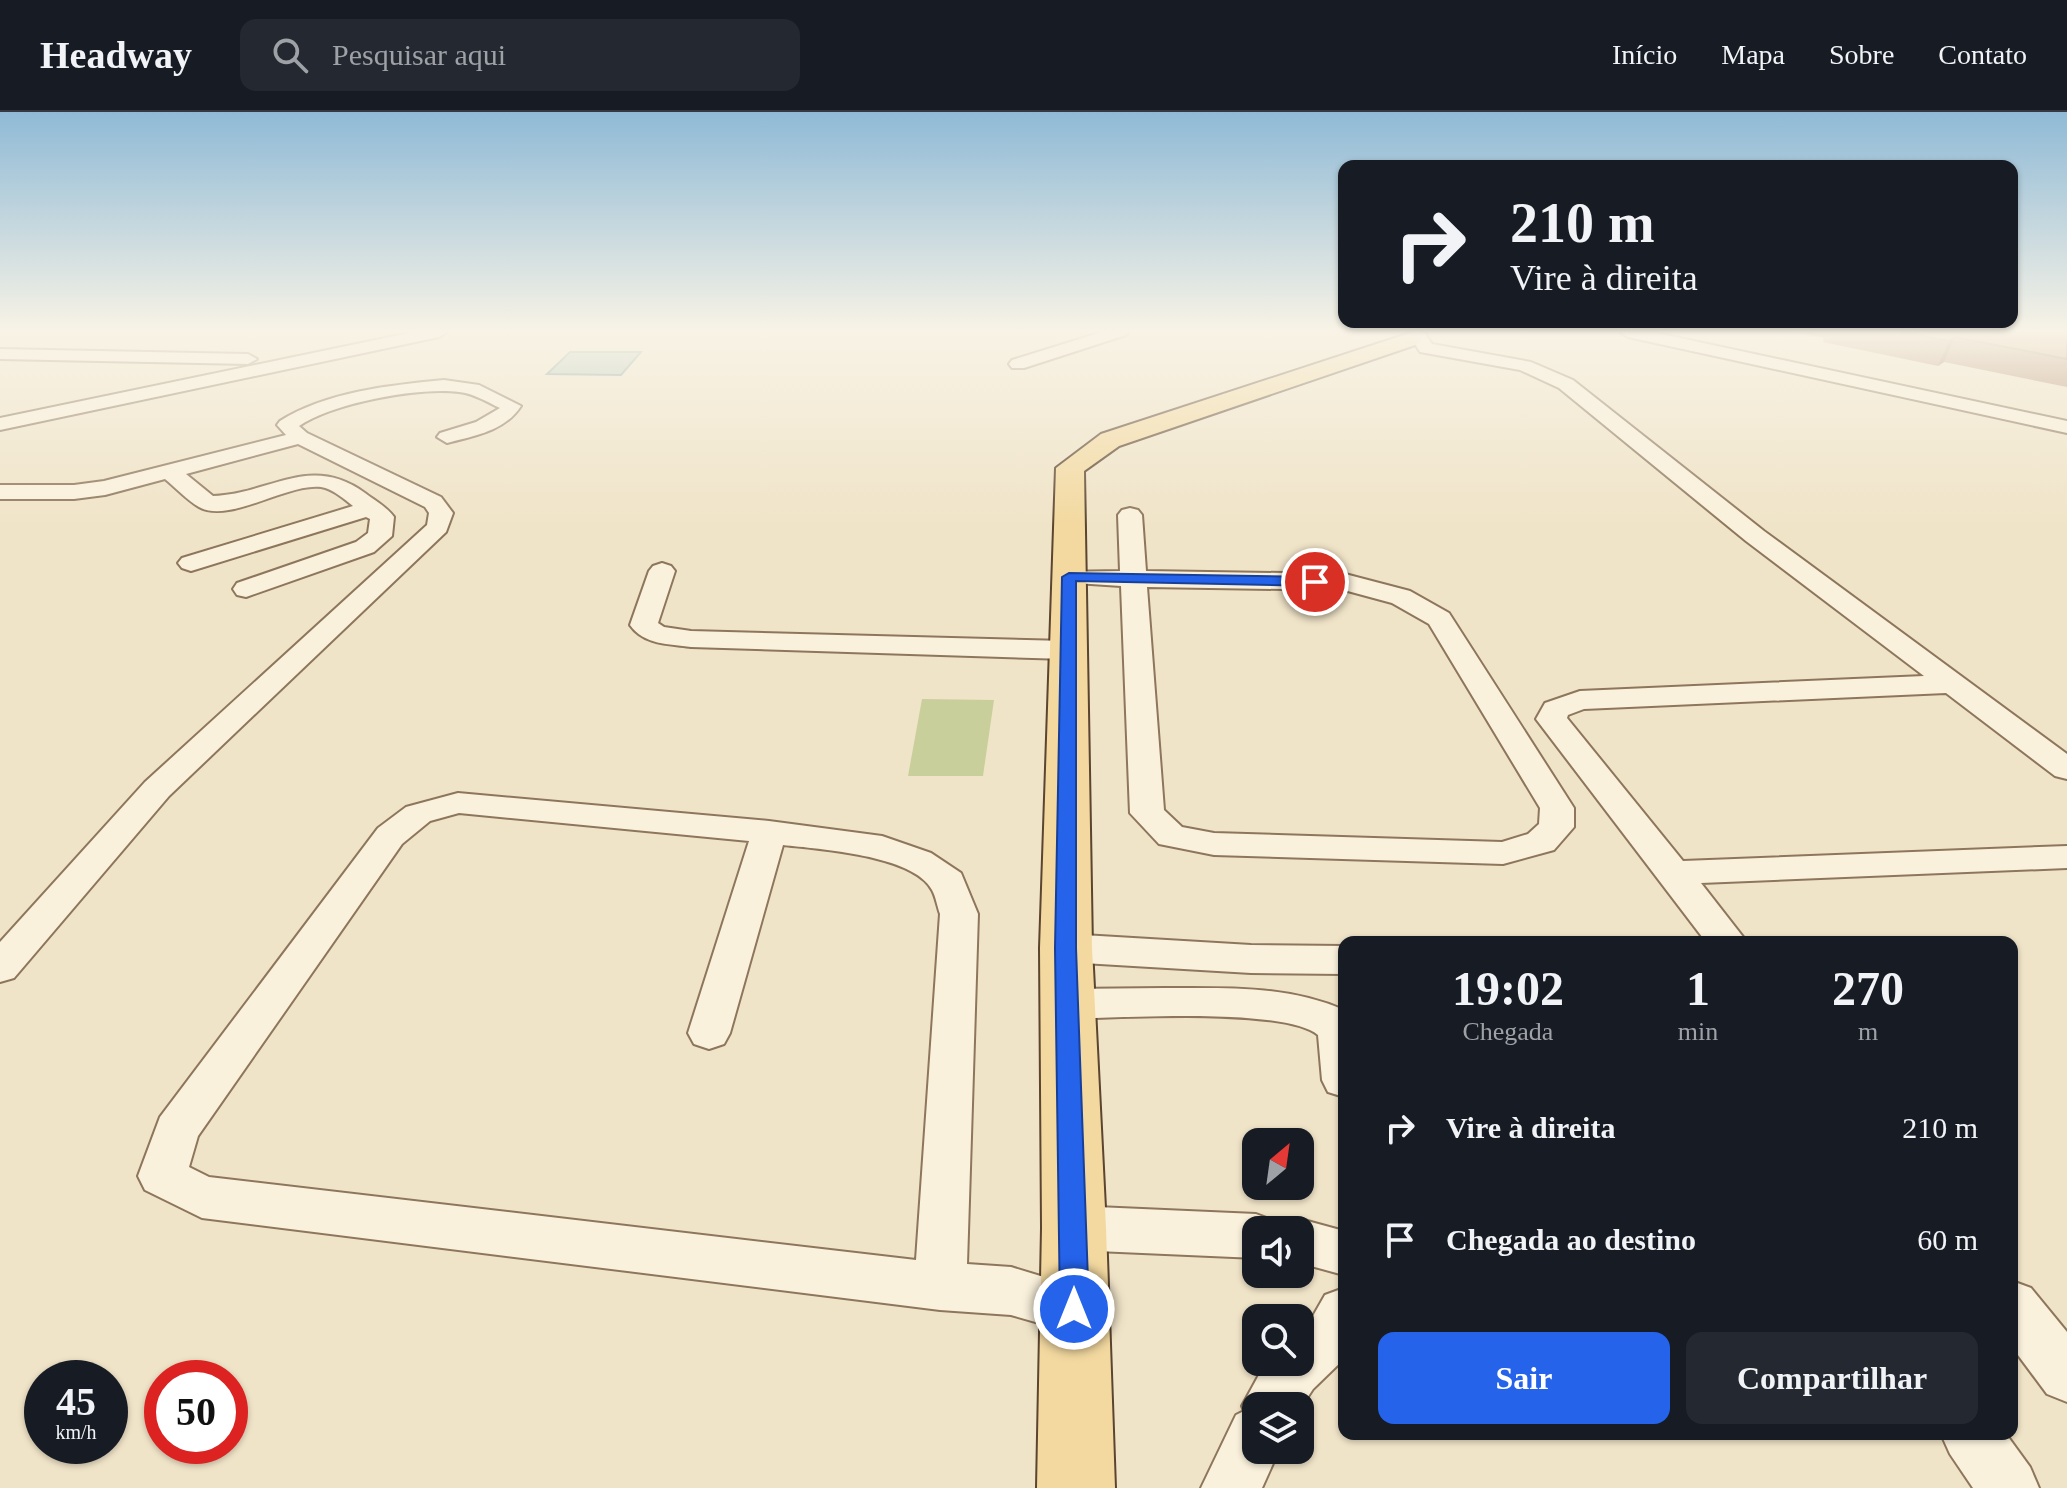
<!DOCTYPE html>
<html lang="pt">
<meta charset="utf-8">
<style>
:root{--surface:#171b24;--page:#242831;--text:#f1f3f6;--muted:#9ea1a6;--line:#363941;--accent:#2563eb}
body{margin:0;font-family:Georgia,serif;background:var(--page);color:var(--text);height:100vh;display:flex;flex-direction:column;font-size:30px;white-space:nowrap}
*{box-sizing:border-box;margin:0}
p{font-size:26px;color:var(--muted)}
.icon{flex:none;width:44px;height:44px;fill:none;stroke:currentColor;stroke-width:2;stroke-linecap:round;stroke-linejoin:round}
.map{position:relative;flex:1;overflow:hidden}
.side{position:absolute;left:1338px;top:824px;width:680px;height:504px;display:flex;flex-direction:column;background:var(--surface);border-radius:16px;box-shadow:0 2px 6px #0004}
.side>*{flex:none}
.banner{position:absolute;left:1338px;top:48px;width:680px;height:168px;border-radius:16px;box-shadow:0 2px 6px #0004;background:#171b24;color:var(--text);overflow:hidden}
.needle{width:52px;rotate:29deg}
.tools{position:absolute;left:1242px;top:1016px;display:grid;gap:16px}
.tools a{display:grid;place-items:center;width:72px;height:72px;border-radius:16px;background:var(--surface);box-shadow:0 2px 6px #0004;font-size:40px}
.speed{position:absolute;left:24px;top:1248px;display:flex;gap:16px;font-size:40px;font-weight:700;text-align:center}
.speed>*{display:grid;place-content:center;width:104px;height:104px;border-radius:50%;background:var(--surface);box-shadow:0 2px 6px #0004;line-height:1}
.speed small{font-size:20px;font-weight:400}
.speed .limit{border:12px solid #d22;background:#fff;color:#111}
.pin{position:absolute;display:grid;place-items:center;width:68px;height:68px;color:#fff;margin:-34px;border:4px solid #fff;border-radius:50%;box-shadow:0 2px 8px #0007}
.me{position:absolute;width:88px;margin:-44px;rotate:0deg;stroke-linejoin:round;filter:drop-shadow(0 0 6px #0008)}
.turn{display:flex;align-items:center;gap:28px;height:168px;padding:0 40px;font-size:36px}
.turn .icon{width:104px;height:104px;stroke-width:2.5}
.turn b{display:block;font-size:56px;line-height:68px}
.eta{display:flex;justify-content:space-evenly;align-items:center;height:136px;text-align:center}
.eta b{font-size:48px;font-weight:800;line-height:56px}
.action{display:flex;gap:16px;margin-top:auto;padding:16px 40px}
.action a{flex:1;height:92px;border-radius:16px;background:var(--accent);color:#fff;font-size:32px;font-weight:800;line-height:92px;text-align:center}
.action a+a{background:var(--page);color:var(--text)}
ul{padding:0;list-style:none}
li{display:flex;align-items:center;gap:24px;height:112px;padding:0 40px}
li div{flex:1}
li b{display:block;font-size:30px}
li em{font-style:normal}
header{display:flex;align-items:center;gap:48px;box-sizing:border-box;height:112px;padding:0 40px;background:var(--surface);border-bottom:2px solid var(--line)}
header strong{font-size:38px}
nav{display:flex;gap:44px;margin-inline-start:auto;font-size:28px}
.search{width:560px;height:72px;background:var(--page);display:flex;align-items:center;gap:20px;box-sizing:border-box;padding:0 28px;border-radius:16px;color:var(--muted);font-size:30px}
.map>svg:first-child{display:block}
.green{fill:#c9cf9b}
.water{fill:#a9c4bc;stroke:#6f938a;stroke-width:2}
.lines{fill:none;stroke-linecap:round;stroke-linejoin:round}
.minor-casing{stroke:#8d765c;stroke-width:4}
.major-casing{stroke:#5b4430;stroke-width:4}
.minor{fill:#faf1dc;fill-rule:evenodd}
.major{fill:#f3d9a0;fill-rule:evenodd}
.wall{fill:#b2896c}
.shaded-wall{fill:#916f58}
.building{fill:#cf9f7d;stroke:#916f58;stroke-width:2}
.route{fill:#2563eb;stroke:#184099;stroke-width:2}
</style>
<header>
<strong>Headway</strong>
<div class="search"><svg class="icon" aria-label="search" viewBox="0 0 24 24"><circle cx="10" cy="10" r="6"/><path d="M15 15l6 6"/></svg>Pesquisar aqui</div>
<nav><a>Início</a><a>Mapa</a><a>Sobre</a><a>Contato</a></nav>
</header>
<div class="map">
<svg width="2067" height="1376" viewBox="0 0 2067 1376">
<rect width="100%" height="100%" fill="#f0e4c8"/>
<!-- green -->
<path class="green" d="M922,587L994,588L983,664H908Z"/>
<!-- water -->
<path class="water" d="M570,240H641L621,263L547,262Z"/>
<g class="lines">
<!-- minor casing -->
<g class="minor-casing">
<g id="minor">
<path d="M414,220H447L439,225L0,318V306Z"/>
<path d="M1102,220H1128L1126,223L1024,256H1012L1009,252L1012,248Z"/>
<path d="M1412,220H1424L1432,232L1531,250L1573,268L1764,419L2067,642V667L2055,664L1946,581L1584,597L1568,603L1567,606L1683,749L2067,734V756L1701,771L1747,830H1706L1536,607L1545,591L1580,579L1924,564L1746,429L1559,276L1520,258L1420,240L1410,224Z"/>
<path d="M1620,220H1652L2067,309V321L1628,225Z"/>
<path d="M0,237L248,242L257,247L248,252L0,247Z"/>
<path d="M444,268L479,273L521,294C505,319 474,324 447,331L437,325L440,321L476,310L500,296C487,290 473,281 459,280C418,275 333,291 299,314L307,321L441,385L453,401L446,420L169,684L14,866L0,870V830L145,670L427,413L429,401L425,395L298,332L186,362L213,384C270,382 310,341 365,381C374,388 387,395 394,405L392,424L374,440L246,485L237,483L233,477L237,471L356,430L368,421L370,407L366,405L191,459L182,456L178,451L182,446L353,394C344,387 333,377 321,375C287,371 229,412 199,395C187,388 176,376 165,367L105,383L74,387H0V373H74L104,369L286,323L277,313L280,309C326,280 390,273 444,268Z"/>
<path d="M1130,396L1138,398L1142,403L1146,459L1345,462L1410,479L1449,501L1574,696V715L1554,738L1503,752L1214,743L1159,732L1130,701L1121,474L1060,470L1056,465L1060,460L1120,459L1118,403L1122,398ZM1147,475L1344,478L1392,491L1429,512L1540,696L1539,712L1528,722L1502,730L1214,721L1182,715L1164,698Z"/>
<path d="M662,451L671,454L675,459L658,511L664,515L691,519L1066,529L1076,532L1080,538L1076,544L1066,547L691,535C669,532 644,533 630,513L649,459L653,454Z"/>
<path d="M458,681L769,709L882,724L931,741L961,761L978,802L967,1152L1011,1155L1093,1180L1101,1197L1093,1214L1074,1221L1011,1203L940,1198L202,1106L145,1078L138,1064L160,1005L378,716L406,695ZM459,701L749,729L688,921L694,932L709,937L724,932L730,921L783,733C818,737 914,743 932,778C936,785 937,794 940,802L916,1148L209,1065L189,1055L198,1024L402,732L430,709Z"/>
<path d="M1066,822L1251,833L1344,834V862L1251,861L1066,850L1052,846L1046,836L1052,826Z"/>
<path d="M1164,876C1224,876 1288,873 1344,898V985L1328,980L1322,968L1318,923C1284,895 1117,906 1068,907L1053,903L1047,892L1053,881L1068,877Z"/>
<path d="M1074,1094L1256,1102L1274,1109L1278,1118H1256V1146L1074,1138L1056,1131L1049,1116L1056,1101Z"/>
<path d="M1300,1107L1344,1119V1163L1300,1151V1118H1280L1282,1113Z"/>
<path d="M2012,1169L2031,1176L2067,1220V1290L2047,1282L2012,1235Z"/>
<path d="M1344,1176V1247L1313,1277L1300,1297V1294H1256V1338H1279L1262,1376H1201L1236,1303L1244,1299L1242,1294L1266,1250H1300V1216L1313,1204L1325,1183Z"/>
<path d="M1941,1322H2006L2030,1355L2039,1376H1973L1950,1342Z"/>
</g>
</g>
<!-- major casing -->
<g class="major-casing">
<path id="major" d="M1410,221L1418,222L1421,227L1418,232L1119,334L1084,359L1092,836L1106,1116L1115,1376H1037L1042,1116L1040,836L1056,356L1101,322Z"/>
</g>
<!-- minor -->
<use href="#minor" class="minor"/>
<!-- major -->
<use href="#major" class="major"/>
</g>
<!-- wall -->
<path class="wall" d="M1794,220H2067V275L1944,250L1938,254L1823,230L1824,226Z"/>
<!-- shaded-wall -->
<path class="shaded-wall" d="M1955,225L1944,250L1938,254L1949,229Z"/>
<!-- building -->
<path class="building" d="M1902,220H2067V247L1955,225L1949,229Z"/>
<!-- sky -->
<linearGradient id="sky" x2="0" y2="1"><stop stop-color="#8fbad6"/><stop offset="0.53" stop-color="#f8f3e6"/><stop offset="1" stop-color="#f8f3e6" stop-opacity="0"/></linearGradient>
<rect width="2067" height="413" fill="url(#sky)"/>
<!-- route -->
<path class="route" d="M1069,461L1315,465L1322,470L1315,474L1076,469V836L1089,1197L1084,1206L1074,1210L1064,1206L1060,1197L1055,836L1062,465Z"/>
</svg>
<div class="tools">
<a><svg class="needle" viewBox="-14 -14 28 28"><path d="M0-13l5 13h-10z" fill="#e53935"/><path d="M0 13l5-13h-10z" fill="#9ea1a6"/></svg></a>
<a><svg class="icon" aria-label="sound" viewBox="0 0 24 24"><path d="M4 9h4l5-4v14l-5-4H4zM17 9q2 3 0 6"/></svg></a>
<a><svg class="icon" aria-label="search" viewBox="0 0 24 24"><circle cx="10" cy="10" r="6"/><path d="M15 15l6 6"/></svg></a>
<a><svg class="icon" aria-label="layers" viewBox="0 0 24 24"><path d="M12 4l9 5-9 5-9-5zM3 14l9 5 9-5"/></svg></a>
</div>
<div class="speed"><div>45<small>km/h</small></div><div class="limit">50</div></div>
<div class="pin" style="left:1315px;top:470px;background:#d93025"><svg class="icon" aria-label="arrive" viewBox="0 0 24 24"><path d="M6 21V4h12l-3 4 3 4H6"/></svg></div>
<svg class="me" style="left:1074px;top:1197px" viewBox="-20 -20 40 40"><circle r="17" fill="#2563eb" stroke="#fff" stroke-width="3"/><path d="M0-11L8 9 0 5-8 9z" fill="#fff"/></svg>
<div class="banner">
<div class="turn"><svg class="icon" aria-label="right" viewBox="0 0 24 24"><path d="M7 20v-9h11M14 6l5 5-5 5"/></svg><div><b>210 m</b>Vire à direita</div></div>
</div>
<section class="side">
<div class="eta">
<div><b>19:02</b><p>Chegada</p></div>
<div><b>1</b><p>min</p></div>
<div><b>270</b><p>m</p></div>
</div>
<ul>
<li><svg class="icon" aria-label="right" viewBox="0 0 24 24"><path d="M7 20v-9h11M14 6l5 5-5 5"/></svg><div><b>Vire à direita</b></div><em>210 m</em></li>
<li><svg class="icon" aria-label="arrive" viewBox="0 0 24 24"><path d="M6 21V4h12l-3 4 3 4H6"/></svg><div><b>Chegada ao destino</b></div><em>60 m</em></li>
</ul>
<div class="action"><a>Sair</a><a>Compartilhar</a></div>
</section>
</div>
